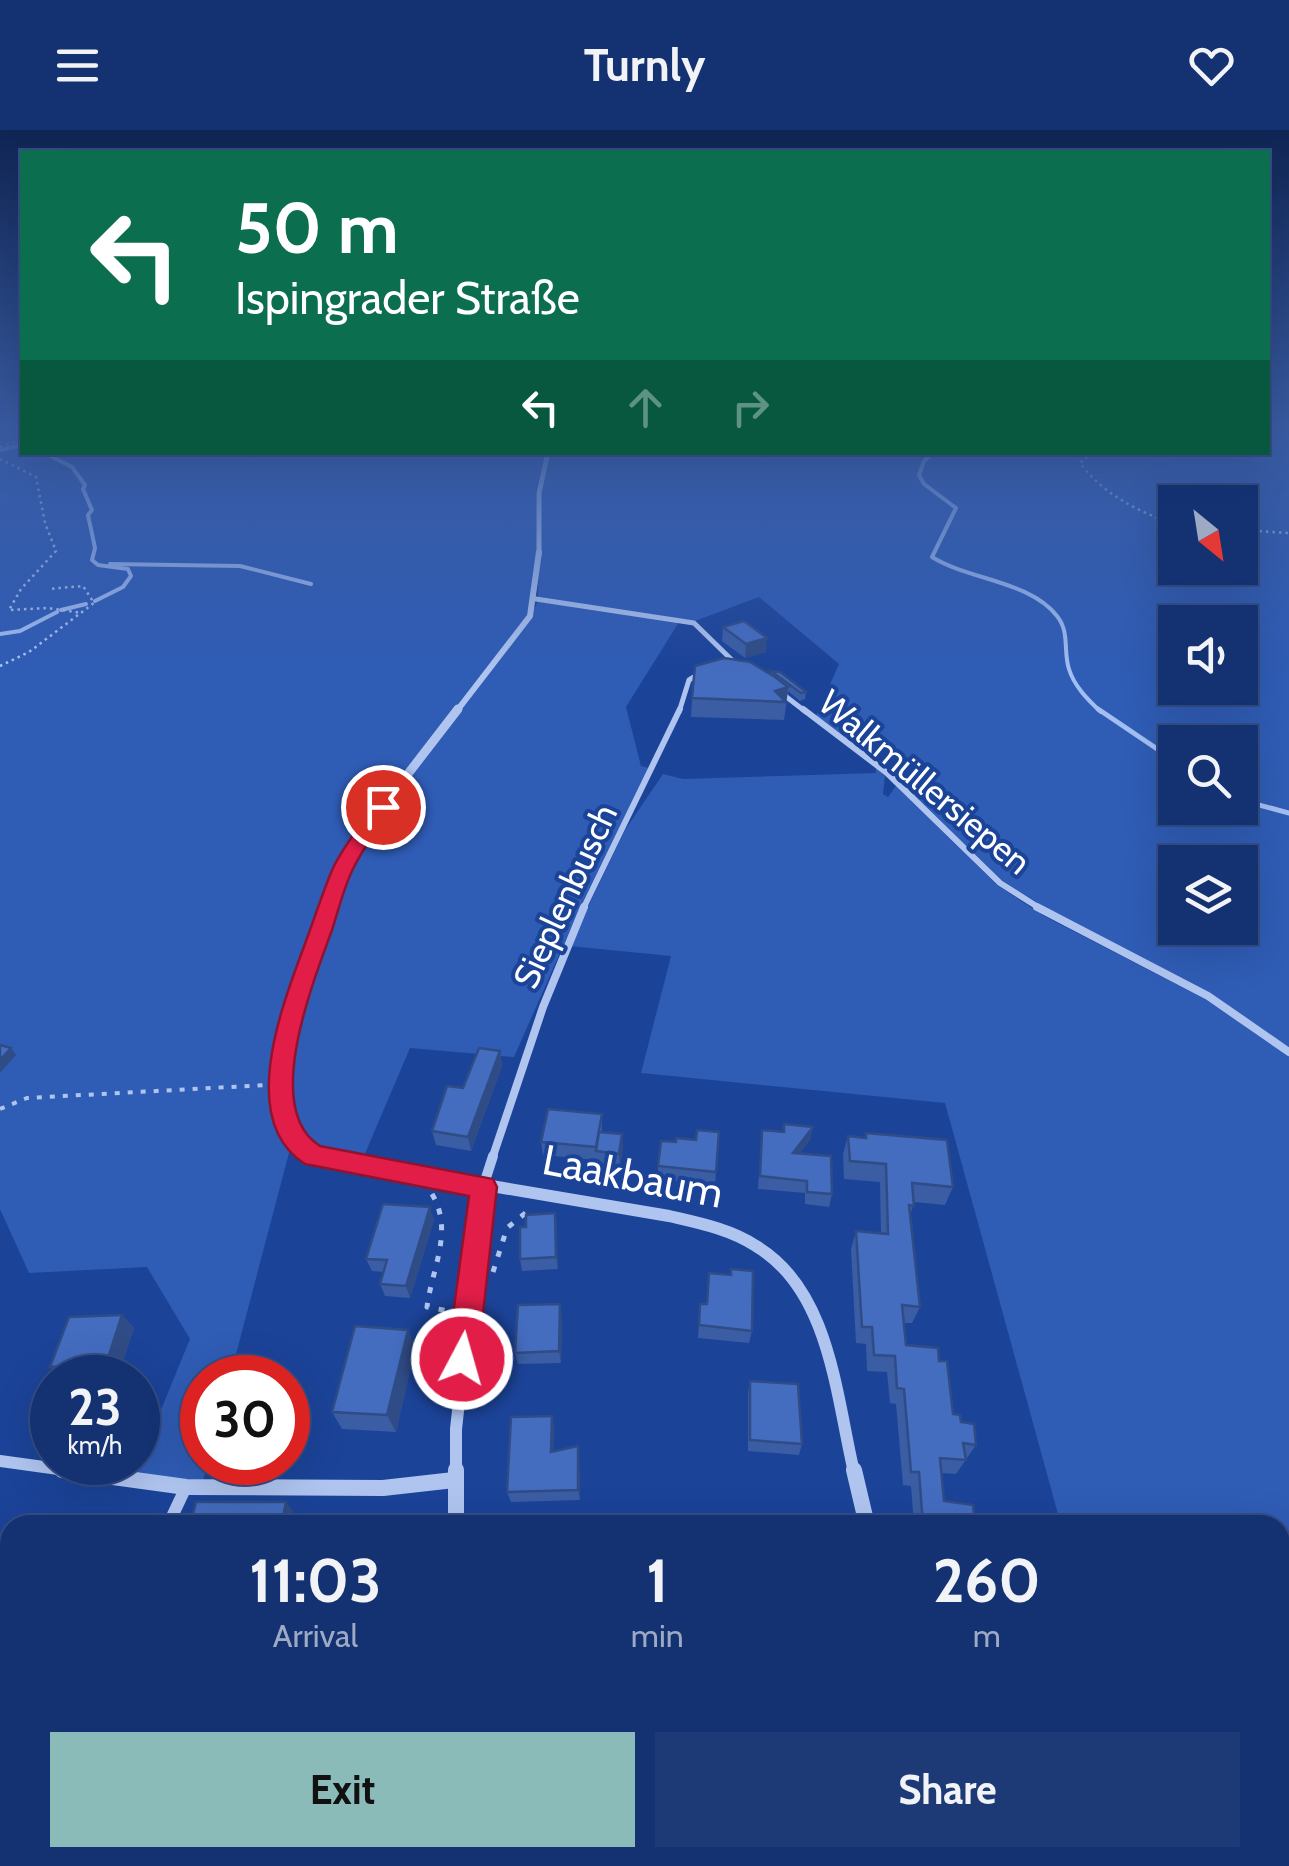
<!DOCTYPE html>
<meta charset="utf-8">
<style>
:root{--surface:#143272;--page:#1d3a77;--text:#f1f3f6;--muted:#9daac4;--line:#334d84;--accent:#8bbbb9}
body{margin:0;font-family:Cabin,sans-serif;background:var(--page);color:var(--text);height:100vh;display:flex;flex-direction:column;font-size:38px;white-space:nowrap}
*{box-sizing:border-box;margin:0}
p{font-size:32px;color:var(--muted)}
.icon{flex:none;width:55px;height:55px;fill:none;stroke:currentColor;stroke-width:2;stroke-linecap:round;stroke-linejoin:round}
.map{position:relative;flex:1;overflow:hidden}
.panel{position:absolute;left:0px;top:1385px;width:1290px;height:352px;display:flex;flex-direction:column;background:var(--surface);border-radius:30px 30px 0 0;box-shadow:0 10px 40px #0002,0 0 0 2px var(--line)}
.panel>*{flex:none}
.hud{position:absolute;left:20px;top:20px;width:1250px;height:305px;border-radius:0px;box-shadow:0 10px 40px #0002,0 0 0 2px var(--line);background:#0b6e4f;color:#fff;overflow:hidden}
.needle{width:65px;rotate:150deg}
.buttons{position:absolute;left:1158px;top:355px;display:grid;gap:20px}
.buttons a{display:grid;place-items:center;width:100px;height:100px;border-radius:0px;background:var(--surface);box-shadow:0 10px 40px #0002,0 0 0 2px var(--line);font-size:50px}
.speed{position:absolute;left:30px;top:1225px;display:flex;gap:20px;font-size:50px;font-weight:700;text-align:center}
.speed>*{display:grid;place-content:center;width:130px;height:130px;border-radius:50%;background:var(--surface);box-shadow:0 10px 40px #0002,0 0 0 2px var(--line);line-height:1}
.speed small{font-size:25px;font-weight:400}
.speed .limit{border:15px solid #d22;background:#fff;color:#111}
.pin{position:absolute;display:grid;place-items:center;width:85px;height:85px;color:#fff;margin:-42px;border:5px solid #fff;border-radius:50%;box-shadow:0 2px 10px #0007}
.me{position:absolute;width:110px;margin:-55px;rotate:6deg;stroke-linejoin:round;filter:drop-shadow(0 0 8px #0008)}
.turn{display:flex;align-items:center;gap:35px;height:210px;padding:0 50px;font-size:45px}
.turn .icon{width:130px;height:130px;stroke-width:2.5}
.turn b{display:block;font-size:70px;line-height:85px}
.lanes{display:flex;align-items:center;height:95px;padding:0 50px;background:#0003;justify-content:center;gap:50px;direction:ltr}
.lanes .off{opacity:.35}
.eta{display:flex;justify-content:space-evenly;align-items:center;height:170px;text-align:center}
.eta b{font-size:60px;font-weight:700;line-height:70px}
.button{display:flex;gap:20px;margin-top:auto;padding:20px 50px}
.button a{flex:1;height:115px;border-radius:0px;background:var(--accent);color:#111;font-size:40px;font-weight:700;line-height:115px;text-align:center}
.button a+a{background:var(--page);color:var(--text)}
header{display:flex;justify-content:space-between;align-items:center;height:130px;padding:0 50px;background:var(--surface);font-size:45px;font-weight:700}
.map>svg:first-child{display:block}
.green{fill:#2f5cb5;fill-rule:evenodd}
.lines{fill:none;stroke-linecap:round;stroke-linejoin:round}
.stream-far1{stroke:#a2bef2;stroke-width:4}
.stream{stroke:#a2bef2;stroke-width:5}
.path-far3{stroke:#afc5f0;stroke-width:2.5;stroke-dasharray:2.5 4;stroke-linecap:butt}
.path-far2{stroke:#afc5f0;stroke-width:4;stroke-dasharray:5 8;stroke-linecap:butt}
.path-far1{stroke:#afc5f0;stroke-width:5;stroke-dasharray:6 10;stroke-linecap:butt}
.path{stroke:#afc5f0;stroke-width:6;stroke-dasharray:9 12;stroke-linecap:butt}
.service-far4{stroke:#afc5f0;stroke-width:5}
.service-far3{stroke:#afc5f0;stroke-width:6}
.service-far2{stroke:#afc5f0;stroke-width:8}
.service-far1{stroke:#afc5f0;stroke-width:10}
.service{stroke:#afc5f0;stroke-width:12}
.minor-far5{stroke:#afc5f0;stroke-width:5}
.minor-far4{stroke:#afc5f0;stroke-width:6}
.minor-far3{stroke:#afc5f0;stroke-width:9}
.minor-far2{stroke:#afc5f0;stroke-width:10}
.minor-far1{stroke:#afc5f0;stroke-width:12}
.minor{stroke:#afc5f0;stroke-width:16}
.wall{fill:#3a5da4}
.shaded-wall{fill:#304c86}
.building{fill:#446cbf;stroke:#304c86;stroke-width:2.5}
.route{fill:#e11d48;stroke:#92132f;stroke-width:2.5}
.labels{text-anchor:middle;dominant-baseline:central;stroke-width:8;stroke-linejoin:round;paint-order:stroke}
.street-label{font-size:35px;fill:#fff;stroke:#1b4398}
.near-street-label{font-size:42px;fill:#fff;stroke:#1b4398}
</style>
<header><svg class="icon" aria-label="menu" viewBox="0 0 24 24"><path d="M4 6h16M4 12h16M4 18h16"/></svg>Turnly<svg class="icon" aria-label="heart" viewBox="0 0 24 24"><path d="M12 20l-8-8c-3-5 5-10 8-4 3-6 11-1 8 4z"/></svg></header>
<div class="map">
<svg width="1289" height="1736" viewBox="0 0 1289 1736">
<rect width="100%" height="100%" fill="#1b4398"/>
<!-- green -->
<g class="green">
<path d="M0,299H22V322L545,323L536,362L537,426L527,486L359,705L332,755L292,871L270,955L281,1003L290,1019L230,1247L202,1248V1332L208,1333L203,1351L135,1343L190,1209L147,1137L29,1143L0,1079Z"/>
<path d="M1268,299H1289V918L1211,864L1051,781L1003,751L895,648L900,645L892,637L903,632L877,613L858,617L816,586L839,534L759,467L695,491L538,468L540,363L549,323L1268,322ZM1175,372H1240V438H1175ZM1175,492H1240V558H1175ZM1175,612H1240V678H1175ZM1175,732H1240V798H1175Z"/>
<path d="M538,471L679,492L626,577L641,636L649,638L583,771L514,927L410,918L364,1026L317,1016L297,998L290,918L299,872L341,751L362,709L531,487Z"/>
<path d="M876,638L885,646L883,664L888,667L896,656L997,755L1044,786L1205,869L1289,926V1736H1167L1164,1728H1280V1395H1061L945,973L641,943L671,826L569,816L625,700L663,644L683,649L876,643Z"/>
</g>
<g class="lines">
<!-- stream-far1 -->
<g class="stream-far1">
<path d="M0,320L22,315"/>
<path d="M43,322L72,337L85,355L83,359L92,380L88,385L95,418L92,430L98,435L128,439L131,446L123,457L95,471"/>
<path d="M934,322L924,331L919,345L924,354L956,378L932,427C969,450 1030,451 1057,486C1070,502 1063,521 1069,539C1074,556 1088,570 1101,582"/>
<path d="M110,434L240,436L311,454"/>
<path d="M61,480L86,474"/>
<path d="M0,504L20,501L57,482"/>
</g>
<!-- stream -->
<g class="stream">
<path d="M1098,579L1175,631"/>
<path d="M1240,670L1289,683"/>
</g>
<!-- path-far3 -->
<g class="path-far3">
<path d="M0,317L22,309"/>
<path d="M1092,322L1080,333C1104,365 1138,381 1175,395"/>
<path d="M0,329L36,347L45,393L56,421L21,459L9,480L48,478L82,483"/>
<path d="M1240,400L1289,403"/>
<path d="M0,536L29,522L94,473L83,456L48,459"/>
</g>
<!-- path-far2 -->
<path class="path-far2" d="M0,979L27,968L267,955"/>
<!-- path-far1 -->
<g class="path-far1">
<path d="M432,1064C454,1101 432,1138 427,1177L454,1182"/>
<path d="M493,1142L507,1098L528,1081"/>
</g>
<!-- path -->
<g class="path">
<path d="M0,1499L10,1503"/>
<path d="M0,1585L10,1599"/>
<path d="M0,1719L10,1689"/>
<path d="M893,1728V1736"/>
<path d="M440,1736L442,1728"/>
</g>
<!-- service-far4 -->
<g class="service-far4">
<path d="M536,469L694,493L737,535"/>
<path d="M780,562L806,582"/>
<path d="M679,582L689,550L699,544"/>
</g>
<!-- service-far3 -->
<g class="service-far3">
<path d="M803,579L887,643L1000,753L1041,779"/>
<path d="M583,779L680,579"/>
</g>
<!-- service-far2 -->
<g class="service-far2">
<path d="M1037,777L1208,866L1289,922"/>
<path d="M492,1029L543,877L584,777"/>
</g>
<!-- service-far1 -->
<path class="service-far1" d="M483,1057L493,1026"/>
<!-- service -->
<path class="service" d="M168,1395L186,1357"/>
<!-- minor-far5 -->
<path class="minor-far5" d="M539,425V363L548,322"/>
<!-- minor-far4 -->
<path class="minor-far4" d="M456,582L530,486L539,422"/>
<!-- minor-far3 -->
<path class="minor-far3" d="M326,779L360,706L458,579"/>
<!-- minor-far2 -->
<path class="minor-far2" d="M327,777C306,831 236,1013 330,1029"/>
<!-- minor-far1 -->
<g class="minor-far1">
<path d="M315,1026L669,1086C699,1093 730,1099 756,1116C830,1160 836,1266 854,1342"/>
<path d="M0,1331L80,1342"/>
<path d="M456,1342V1299L483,1057"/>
</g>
<!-- minor -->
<g class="minor">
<path d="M62,1340L186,1357L383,1358L454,1350"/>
<path d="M456,1340V1395"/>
<path d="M854,1340L867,1395"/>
<path d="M0,1532L10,1537"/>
<path d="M917,1728L918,1736"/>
<path d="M21,1736L25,1728"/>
<path d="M410,1736L412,1728"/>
</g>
</g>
<!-- wall -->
<g class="wall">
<path d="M723,497L766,522L745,528L722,511Z"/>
<path d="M771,541L806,562L805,569L800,571L788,561L784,590L691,587L692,568L771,545Z"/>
<path d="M500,921L502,936L471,1021L436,1015L432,1001Z"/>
<path d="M602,984V1002L623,1017L620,1036L596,1034V1030L543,1025L541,1012Z"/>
<path d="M784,994L813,997L810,1010L800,1023L832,1064L829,1077L805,1074V1063L758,1059L762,1000L783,1002Z"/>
<path d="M719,1002L715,1055L658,1049V1036L696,1010Z"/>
<path d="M866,1003L953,1057L945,1075L914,1072L910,1086L920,1177L912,1193H904L906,1215L939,1231L953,1284L961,1292L976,1315L956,1344L941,1343L944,1371L975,1395H914L911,1356L903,1355L896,1274L890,1273L887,1242L867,1241L866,1214L856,1213L851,1119L856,1101L881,1103L880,1052L844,1049L843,1024L848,1006L865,1008Z"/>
<path d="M555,1083L558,1139L522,1141L520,1129Z"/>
<path d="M434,1090L410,1168L385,1166L380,1154L384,1142L372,1141L366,1129Z"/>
<path d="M709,1143L752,1201L749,1213L698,1208L700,1174H707Z"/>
<path d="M122,1185L134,1198L118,1246L62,1248L50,1237Z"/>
<path d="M562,1186L561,1233L518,1234L515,1223Z"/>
<path d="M408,1200L415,1218L396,1302L342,1299L332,1282Z"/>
<path d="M750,1251L802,1314L799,1325L748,1321V1262Z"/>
<path d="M552,1286L554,1297L553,1321L579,1326L580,1370L511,1372L507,1362Z"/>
<path d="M92,1728H116L146,1736H88Z"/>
<path d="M795,1728H829L860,1736H794Z"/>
<path d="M941,1728H1040L1041,1736H942Z"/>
</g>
<!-- shaded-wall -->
<g class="shaded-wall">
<path d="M767,508L766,522L745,528L746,514Z"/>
<path d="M788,557L786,572L775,561Z"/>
<path d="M11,918L16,925L0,943V930Z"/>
<path d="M500,921L502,936L471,1021L468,1007Z"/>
<path d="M813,997L810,1010L790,1036L793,1023Z"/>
<path d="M622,1004L623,1017L620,1036L619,1024Z"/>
<path d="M430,1077L434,1090L410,1168L406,1156Z"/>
<path d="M555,1083L557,1096L558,1139L556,1127Z"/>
<path d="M560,1174L562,1186L561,1233L559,1221Z"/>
<path d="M122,1185L134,1198L118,1246L106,1234Z"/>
<path d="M408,1200L415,1218L396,1302L387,1285Z"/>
<path d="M552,1286L554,1297L553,1332L551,1322Z"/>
<path d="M578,1316L579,1326L580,1370L578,1360Z"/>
<path d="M286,1372L294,1382L292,1395H278Z"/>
<path d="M354,1728H363L360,1736H352Z"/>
</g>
<!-- building -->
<g class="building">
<path d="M744,491L767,508L746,514L723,497Z"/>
<path d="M724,528L750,532L775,547L788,557L775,561L786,572L692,568L695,536Z"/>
<path d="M771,541L780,542L806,562L801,563Z"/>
<path d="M0,915L11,918L0,930Z"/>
<path d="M479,918L500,921L468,1007L432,1001L447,956L463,958Z"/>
<path d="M548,979L602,984L596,1017L541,1012Z"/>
<path d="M784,994L813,997L793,1023L831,1026L832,1064L807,1062V1051L760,1046L762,1000L784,1002Z"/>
<path d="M697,1000L719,1002L716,1042L658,1036L661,1011L676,1012V1008L696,1010Z"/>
<path d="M599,1002L622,1004L619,1024L596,1021Z"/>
<path d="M866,1003L947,1010L953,1057L912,1053L914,1076L909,1075L920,1177L902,1175L906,1215L938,1218L939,1231H947L953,1284L960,1285L961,1292L974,1294L976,1315L963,1313L966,1330L940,1328L944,1371L973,1375L975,1395H923L919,1342H911L904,1259L897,1258L895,1226L874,1225L872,1197H862L856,1101L888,1104L886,1034L850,1031L848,1006L866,1008Z"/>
<path d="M383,1074L430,1077L406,1156L380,1154L387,1130L366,1129Z"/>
<path d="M555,1083L556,1127L520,1129V1097H526V1085Z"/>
<path d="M731,1139L753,1141L752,1201L699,1195L700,1174H707L709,1143L731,1145Z"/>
<path d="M560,1174L559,1221L515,1223L518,1175Z"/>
<path d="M122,1185L106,1234L50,1237L69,1187Z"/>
<path d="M355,1196L408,1200L387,1285L332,1282Z"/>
<path d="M750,1251L798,1254L802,1314L750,1310Z"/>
<path d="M552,1286L551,1322L578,1316V1360L507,1362L511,1287Z"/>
<path d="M196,1372H286L282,1392L278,1395H190Z"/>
<path d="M771,1386L830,1391L831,1395H771Z"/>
<path d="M10,1424V1465L0,1462V1442Z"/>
<path d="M92,1728H106L136,1736H88Z"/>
<path d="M286,1728H354L352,1736H283Z"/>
<path d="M799,1728H829L860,1734V1736H799Z"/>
<path d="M955,1728H1040L1041,1736H956Z"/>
</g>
<!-- sky -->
<linearGradient id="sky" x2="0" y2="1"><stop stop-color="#0f2554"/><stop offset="0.55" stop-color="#395ba2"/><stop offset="1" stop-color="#395ba2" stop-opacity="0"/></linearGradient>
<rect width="1289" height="542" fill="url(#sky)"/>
<!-- route -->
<path class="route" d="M383,671L392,677C380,696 365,715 355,735C344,755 339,779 332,800C314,850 261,980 320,1016L493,1049L497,1057L478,1229L473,1239L462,1244L451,1239L447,1229L469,1066L305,1034C235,990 284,871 306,811C315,787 323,761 333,738C344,715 362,694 376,673Z"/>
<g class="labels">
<!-- street labels -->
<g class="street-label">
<text transform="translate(925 652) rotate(40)">Walkmüllersiepen</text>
<text transform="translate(565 766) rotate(-65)">Sieplenbusch</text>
</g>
<!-- near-street labels -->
<g class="near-street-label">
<text transform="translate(633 1046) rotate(11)">Laakbaum</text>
</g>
</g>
</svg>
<div class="buttons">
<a><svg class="needle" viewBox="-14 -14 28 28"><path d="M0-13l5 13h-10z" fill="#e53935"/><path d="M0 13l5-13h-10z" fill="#9daac4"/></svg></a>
<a><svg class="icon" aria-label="sound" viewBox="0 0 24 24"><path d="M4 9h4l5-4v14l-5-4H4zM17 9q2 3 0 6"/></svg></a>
<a><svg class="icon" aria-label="search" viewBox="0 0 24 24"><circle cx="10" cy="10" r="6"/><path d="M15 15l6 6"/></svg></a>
<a><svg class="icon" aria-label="layers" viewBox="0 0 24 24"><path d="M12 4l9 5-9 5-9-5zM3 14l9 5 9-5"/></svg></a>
</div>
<div class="speed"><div>23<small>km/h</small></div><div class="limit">30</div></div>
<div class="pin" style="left:383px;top:677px;background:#d93025"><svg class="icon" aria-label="arrive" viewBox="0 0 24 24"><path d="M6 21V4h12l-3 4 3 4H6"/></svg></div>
<svg class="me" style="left:462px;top:1229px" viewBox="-20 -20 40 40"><circle r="17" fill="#e11d48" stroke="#fff" stroke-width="3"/><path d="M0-11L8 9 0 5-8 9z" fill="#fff"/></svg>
<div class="hud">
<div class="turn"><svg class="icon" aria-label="left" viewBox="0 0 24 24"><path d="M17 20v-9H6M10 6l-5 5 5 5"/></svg><div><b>50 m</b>Ispingrader Straße</div></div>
<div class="lanes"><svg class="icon" aria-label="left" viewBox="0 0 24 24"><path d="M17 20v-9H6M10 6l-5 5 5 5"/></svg><svg class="icon off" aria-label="ahead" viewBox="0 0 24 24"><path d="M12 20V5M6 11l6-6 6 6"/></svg><svg class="icon off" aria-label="right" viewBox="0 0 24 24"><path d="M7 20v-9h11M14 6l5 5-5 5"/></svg></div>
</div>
<section class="panel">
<div class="eta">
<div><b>11:03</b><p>Arrival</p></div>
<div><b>1</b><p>min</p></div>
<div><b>260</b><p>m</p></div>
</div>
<div class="button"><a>Exit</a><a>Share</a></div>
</section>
</div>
